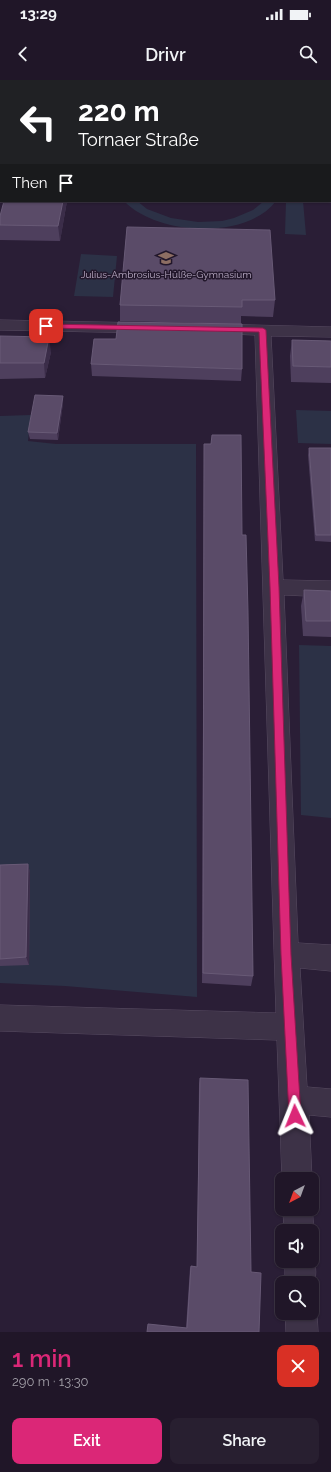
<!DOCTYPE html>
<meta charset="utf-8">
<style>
:root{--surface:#201628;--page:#281f30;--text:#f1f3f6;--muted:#a29fa8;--line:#3d3545;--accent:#db2777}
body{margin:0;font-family:Raleway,sans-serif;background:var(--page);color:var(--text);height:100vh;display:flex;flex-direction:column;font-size:15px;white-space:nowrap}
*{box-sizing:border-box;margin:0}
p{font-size:13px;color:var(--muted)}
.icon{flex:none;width:22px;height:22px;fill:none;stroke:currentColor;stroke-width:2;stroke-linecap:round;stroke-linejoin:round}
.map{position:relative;height:1252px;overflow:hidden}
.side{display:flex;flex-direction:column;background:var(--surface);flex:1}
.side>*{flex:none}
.hud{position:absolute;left:0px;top:0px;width:331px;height:122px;box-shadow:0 1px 3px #0004,0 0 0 1px var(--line);background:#202124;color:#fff;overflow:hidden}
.needle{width:26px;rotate:221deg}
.tools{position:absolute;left:275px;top:1092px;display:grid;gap:8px}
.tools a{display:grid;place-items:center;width:44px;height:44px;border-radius:8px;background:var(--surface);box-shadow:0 1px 3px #0004,0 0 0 1px var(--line);font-size:20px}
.pin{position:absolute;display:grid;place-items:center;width:34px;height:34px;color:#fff;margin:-17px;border-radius:8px;box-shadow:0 2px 6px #0006}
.me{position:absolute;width:44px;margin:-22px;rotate:358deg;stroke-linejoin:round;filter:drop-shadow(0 0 3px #0008)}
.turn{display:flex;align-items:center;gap:14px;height:84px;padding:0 12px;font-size:18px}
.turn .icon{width:52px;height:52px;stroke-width:2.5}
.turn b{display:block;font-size:28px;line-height:34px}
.then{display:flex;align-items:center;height:38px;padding:0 12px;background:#0003;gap:8px;font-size:15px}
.round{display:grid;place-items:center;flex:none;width:42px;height:42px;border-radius:8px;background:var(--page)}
.headline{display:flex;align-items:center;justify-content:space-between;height:68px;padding:0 12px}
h1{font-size:24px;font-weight:600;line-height:30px;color:var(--accent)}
.cta{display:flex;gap:8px;margin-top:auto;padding:8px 12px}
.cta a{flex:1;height:46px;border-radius:8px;background:var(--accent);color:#fff;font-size:16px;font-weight:600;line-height:46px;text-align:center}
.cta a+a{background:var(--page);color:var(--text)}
.status{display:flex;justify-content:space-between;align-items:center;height:28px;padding:0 20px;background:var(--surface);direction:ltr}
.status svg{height:11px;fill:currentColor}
header{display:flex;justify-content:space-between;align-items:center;height:52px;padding:0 12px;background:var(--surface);font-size:18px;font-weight:600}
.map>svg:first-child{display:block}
.green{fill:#2c3146}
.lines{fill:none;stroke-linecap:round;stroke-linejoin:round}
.minor-casing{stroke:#584c62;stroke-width:1}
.minor{fill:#3d3247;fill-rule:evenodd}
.wall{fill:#4e3f5d}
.shaded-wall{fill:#3b2d49}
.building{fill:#5a4b68;stroke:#685a76}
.route{fill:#db2777;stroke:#8e194d}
.labels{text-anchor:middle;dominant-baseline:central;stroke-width:3;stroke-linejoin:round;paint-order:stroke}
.far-poi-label{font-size:10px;fill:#b9abc4;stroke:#22172b}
</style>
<div class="status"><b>13:29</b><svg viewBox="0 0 49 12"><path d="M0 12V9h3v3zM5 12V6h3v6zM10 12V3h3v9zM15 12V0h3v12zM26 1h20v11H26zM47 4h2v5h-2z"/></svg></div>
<header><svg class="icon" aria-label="back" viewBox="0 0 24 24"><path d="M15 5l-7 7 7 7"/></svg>Drivr<svg class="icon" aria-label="search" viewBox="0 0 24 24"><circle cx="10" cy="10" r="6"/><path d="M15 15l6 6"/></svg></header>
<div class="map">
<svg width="331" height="1252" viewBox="0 0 331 1252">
<rect width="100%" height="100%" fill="#2a1e36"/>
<!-- green -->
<g class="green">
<path d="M124,121H137L147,129L171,138L198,142L222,141L234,138L253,130L264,121H276C246,161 156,155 124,121Z"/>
<path d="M286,121H303L306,155L285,154Z"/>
<path d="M81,174L117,176L113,217L74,216Z"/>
<path d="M296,330L331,331V364L298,363Z"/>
<path d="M31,335L28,361L56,364H196L197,917L65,906L0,903V336Z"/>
<path d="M299,565L331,566V738L301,735Z"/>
</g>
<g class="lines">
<!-- minor casing -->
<g class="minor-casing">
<g id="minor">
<path d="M0,240L147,243L153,244L155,248L153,252L147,253L0,250Z"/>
<path d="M211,244L331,247V257L271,256L283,500L331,501V517L284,515L298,863L331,865V891L300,888L307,1007L331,1009V1037L309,1035L312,1099H282L277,960L0,951V925L276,933L255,255L205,253L203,249L205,245Z"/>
<path d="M312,1127L314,1151L312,1156V1151H284L283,1129H312Z"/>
<path d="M312,1173C317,1185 317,1199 312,1211V1203H285V1181H312Z"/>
<path d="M312,1222L317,1233L318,1252H286L285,1233H312Z"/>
</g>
</g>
<!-- minor -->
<use href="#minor" class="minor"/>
</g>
<!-- wall -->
<g class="wall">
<path d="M0,0L1,1V39H0Z"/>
<path d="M4,121H67L60,161L0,160V136Z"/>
<path d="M127,147L275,220L273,237L241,236V244L120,241V225Z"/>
<path d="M0,256L51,272L45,298L0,299Z"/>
<path d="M292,260L331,261V303L291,302L290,276Z"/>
<path d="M91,284L242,289L241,301L92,296Z"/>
<path d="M63,316V323L58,360L30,359L28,352Z"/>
<path d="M204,364H211L242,455L253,896L251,906L202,903L204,381Z"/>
<path d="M309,368H331V462L315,461L308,375Z"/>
<path d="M304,510L331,511V557L303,556L301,526Z"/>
<path d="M28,784L30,793L29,885L0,886V785Z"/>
<path d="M200,998L251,1192L186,1248L190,1188L191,1186L197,1187L199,1004Z"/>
</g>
<!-- shaded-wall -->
<g class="shaded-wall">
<path d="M63,121H67L60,161L58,146Z"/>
<path d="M49,257L51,272L45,298L44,283Z"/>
<path d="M63,316V323L58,360L57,353Z"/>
<path d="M28,784L30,793L29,885L26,877Z"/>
</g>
<!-- building -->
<g class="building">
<path d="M0,0H2V1H1V25H0Z"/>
<path d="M4,121H63L58,146L0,145V136Z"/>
<path d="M127,147L270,150L275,220H242V227L120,225Z"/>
<path d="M118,242L242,244V289L91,284L94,259H116Z"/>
<path d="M0,256L49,257L44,283H0Z"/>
<path d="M292,260L331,261V287L293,286Z"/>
<path d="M35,315L63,316L57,353L28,352Z"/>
<path d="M212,355H241L242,455H246L248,532L253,896L203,893L204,364H211Z"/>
<path d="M309,368H331V455H316Z"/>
<path d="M304,510L331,511V541H306Z"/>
<path d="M28,784L26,877L0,879V785Z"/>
<path d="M200,998L248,1000L251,1192L261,1193L259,1252H147L148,1244L187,1248L191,1186L197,1187Z"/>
</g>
<!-- route -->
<path class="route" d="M46,244L263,248L266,250L279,507L291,875L301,1036L299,1040L295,1041L291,1040L289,1036L281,875L270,507L259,252L44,248V245Z"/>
<!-- icons -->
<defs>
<g id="school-bare" transform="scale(1.2)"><path d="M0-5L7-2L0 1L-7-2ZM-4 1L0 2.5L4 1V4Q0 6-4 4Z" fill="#8d6e63" stroke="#22172b" stroke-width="2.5" paint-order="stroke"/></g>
</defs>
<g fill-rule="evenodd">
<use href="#school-bare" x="166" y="178"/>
</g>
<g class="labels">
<!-- far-poi labels -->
<g class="far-poi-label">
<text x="166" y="194">Julius-Ambrosius-Hülße-Gymnasium</text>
</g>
</g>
</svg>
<div class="tools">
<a><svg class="needle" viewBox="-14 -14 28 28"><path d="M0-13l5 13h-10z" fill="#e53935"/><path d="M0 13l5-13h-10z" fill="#a29fa8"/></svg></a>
<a><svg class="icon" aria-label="sound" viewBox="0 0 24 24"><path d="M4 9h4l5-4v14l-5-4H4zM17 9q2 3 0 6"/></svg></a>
<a><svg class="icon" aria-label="search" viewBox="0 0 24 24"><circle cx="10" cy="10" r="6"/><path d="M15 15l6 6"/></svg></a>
</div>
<div class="pin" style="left:46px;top:246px;background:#d93025"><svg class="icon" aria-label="arrive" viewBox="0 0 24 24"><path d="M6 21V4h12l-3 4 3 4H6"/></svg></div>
<svg class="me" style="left:295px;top:1036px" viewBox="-20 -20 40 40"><path d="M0-17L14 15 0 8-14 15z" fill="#db2777" stroke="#fff" stroke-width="4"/></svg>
<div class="hud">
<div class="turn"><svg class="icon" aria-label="left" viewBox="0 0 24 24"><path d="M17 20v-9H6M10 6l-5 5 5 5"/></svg><div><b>220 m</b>Tornaer Straße</div></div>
<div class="then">Then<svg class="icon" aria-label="arrive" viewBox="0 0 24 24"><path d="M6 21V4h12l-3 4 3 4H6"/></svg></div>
</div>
</div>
<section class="side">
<div class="headline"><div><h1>1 min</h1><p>290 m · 13:30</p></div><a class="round" style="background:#d93025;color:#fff"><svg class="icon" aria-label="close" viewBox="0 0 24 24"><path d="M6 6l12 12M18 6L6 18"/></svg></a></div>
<div class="cta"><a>Exit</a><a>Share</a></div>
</section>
